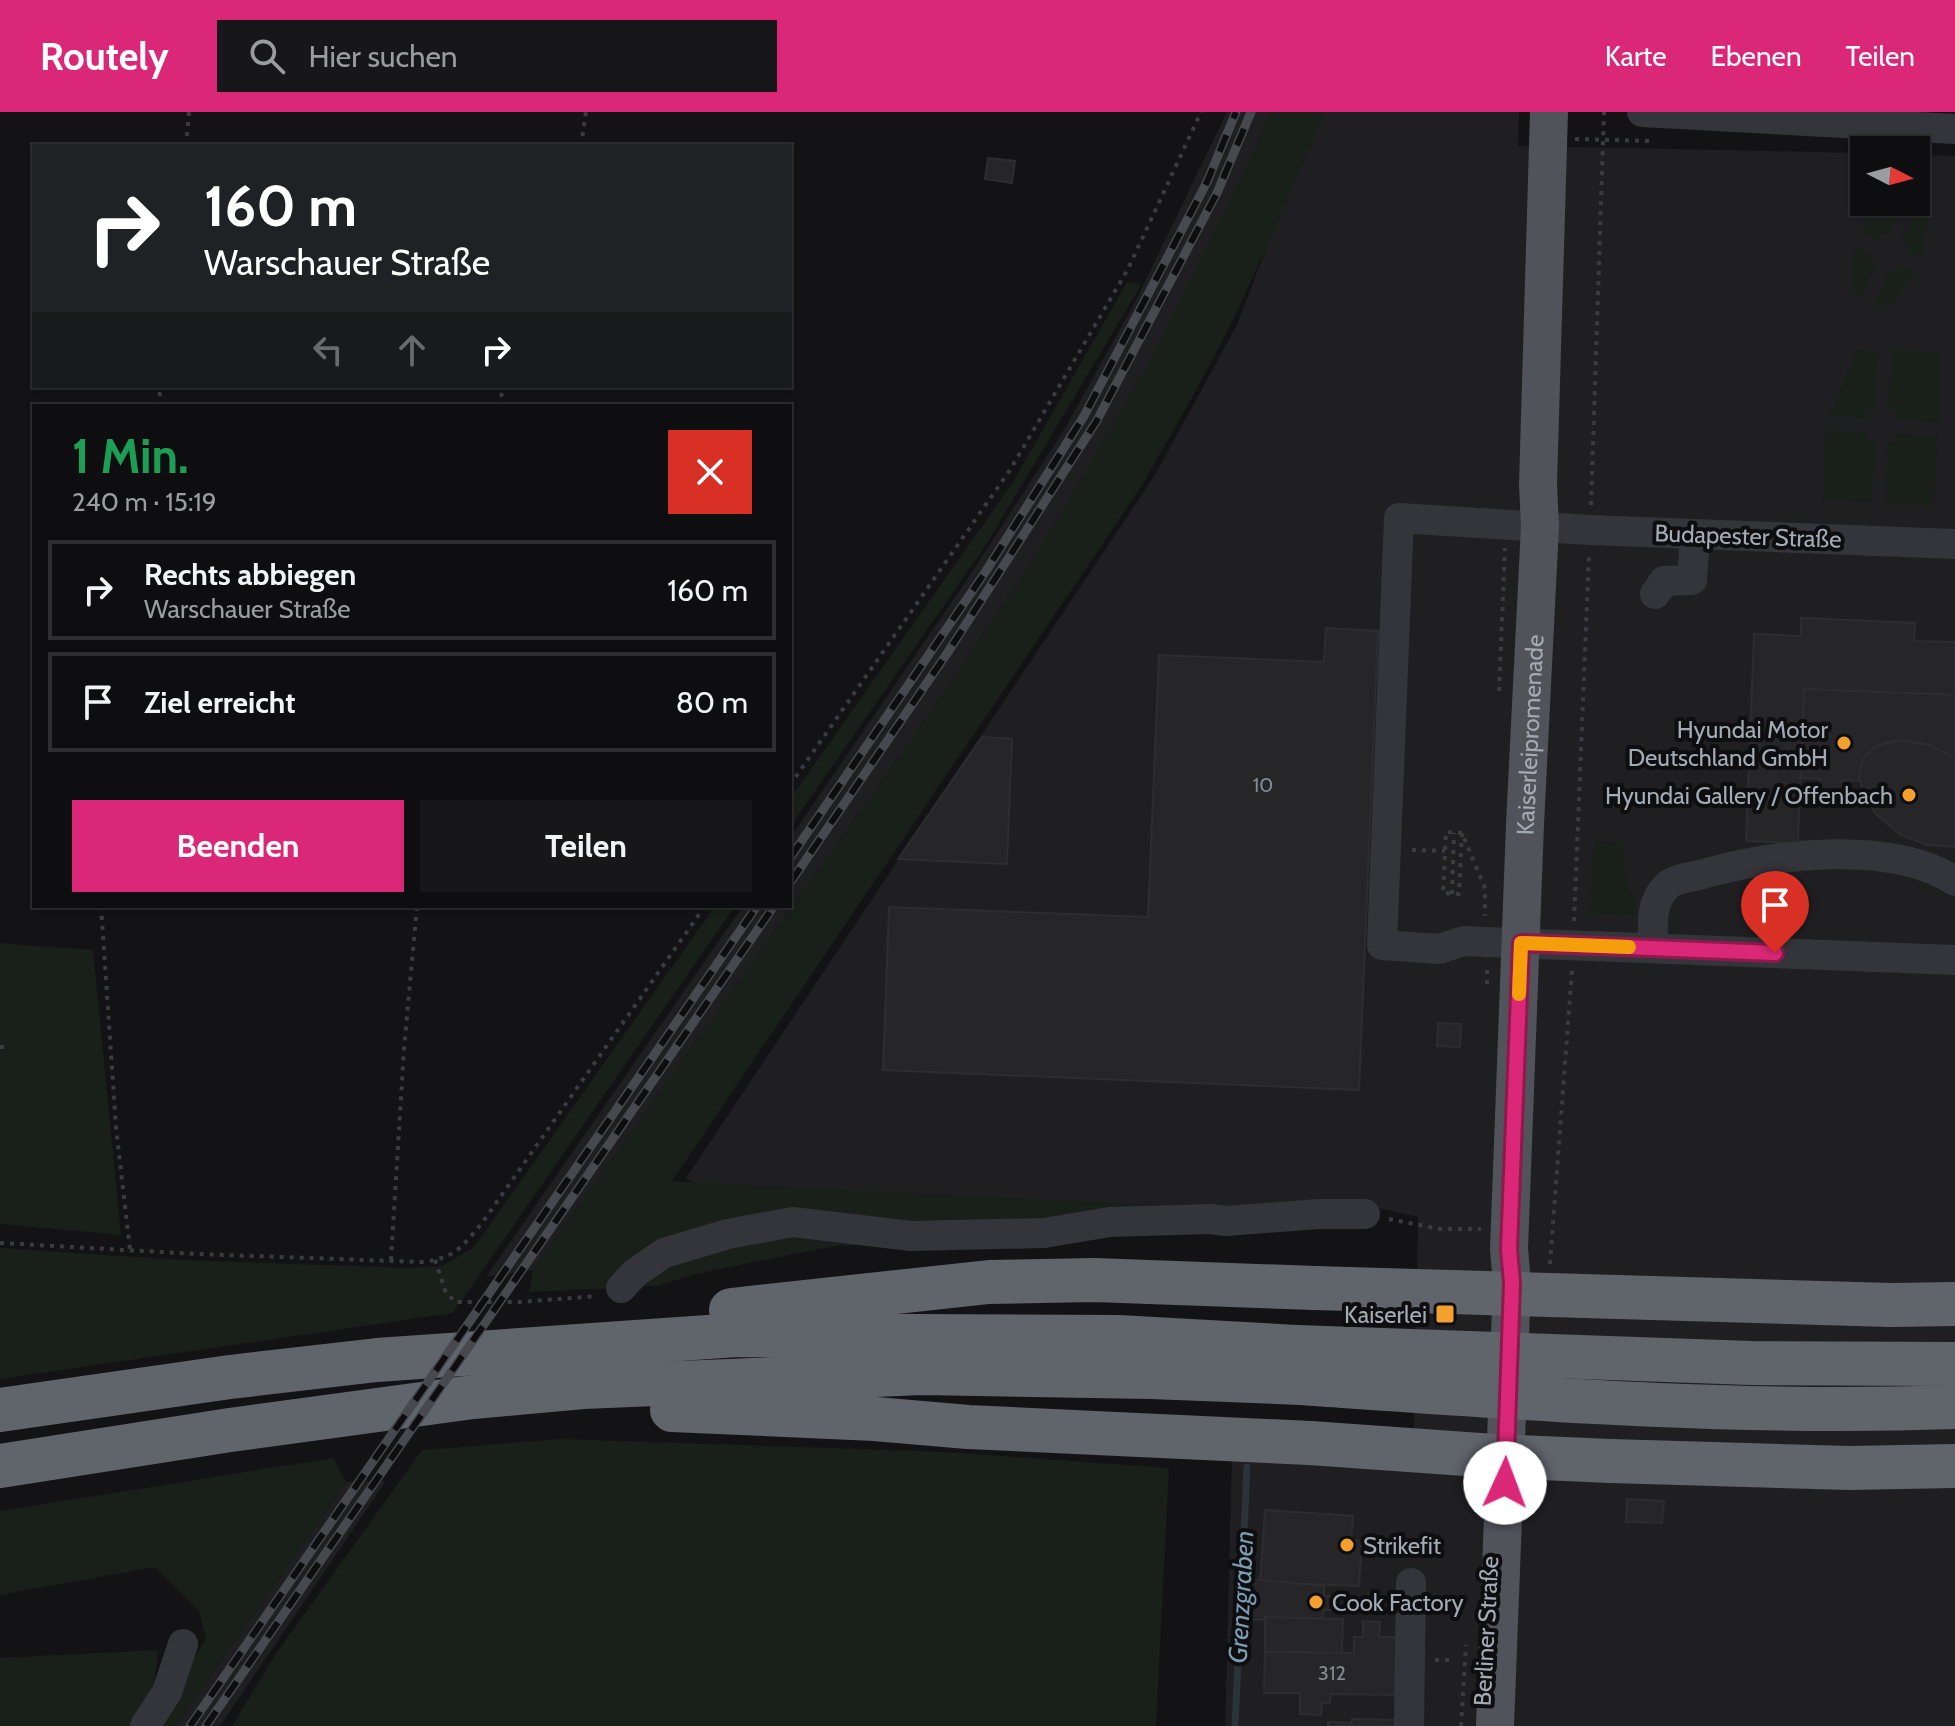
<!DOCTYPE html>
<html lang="de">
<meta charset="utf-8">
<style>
:root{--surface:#0e0e10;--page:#171719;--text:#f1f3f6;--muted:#9b9c9f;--line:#2e2e30;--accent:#db2777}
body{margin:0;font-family:Cabin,sans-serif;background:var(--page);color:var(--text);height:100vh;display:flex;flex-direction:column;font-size:30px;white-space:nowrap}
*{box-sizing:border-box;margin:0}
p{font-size:26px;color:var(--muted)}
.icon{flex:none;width:44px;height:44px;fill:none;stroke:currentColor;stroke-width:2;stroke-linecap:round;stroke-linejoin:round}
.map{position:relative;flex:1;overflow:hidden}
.side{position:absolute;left:32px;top:292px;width:760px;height:504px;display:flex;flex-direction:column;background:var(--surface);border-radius:0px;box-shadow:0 2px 6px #0004,0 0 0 2px var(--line)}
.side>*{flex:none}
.guide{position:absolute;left:32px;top:32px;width:760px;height:244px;border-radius:0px;box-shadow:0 2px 6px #0004,0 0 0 2px var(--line);background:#202124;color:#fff;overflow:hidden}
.needle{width:52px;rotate:96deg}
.fabs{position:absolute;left:1850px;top:24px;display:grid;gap:16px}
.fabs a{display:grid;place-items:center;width:80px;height:80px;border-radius:0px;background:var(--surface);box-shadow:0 2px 6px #0004,0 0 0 2px var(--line);font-size:40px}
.pin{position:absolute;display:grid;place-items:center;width:68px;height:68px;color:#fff;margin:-82px -34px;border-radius:50% 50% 50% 0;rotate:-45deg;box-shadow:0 0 8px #0007}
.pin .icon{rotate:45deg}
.me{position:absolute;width:88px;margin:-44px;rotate:2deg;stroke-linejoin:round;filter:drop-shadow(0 0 6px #0008)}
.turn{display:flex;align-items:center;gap:28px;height:168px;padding:0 40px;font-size:36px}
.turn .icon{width:104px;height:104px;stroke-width:2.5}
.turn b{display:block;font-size:56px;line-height:68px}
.lanes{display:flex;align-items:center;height:76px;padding:0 40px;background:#0003;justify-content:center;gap:40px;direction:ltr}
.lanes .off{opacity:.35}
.round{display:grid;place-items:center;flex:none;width:84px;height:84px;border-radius:0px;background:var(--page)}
.summary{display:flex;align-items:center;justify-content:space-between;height:136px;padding:0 40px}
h1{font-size:48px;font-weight:700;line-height:60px;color:#1e9e55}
.button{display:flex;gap:16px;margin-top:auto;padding:16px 40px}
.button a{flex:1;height:92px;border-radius:0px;background:var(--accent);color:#fff;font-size:32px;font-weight:700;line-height:92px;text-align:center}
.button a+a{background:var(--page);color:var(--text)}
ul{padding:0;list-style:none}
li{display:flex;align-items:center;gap:24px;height:100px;margin:0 16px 12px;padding:0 24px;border:4px solid var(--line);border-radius:0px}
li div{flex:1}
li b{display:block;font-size:30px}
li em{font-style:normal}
header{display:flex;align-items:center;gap:48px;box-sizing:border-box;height:112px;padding:0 40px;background:var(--accent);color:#fff}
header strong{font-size:38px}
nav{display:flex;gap:44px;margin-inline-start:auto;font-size:28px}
.search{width:560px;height:72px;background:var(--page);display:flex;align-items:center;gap:20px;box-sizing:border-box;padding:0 28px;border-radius:0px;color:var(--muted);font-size:30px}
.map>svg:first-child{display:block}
.built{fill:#1f1f22}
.green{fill:#191f19}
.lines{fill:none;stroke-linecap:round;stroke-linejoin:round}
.stream{stroke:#293338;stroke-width:7}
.building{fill:#262629;stroke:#2d2d31;stroke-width:2}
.path{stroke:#3a3c41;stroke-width:4;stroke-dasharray:4 6;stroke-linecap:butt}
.minor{stroke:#34353a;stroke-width:30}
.major{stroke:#505359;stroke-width:38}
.highway{stroke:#60646b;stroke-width:44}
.rail-casing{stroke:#47494f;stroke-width:9}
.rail{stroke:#0e0e10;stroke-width:6;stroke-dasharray:18;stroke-linecap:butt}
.highway-bridge{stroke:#60646b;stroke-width:44}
.route-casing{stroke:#8e194d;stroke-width:20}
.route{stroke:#db2777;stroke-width:14}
.slow{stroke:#f59e0b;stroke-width:14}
.poi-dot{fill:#f3a02d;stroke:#0e0e10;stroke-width:3}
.labels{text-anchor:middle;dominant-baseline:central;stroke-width:8;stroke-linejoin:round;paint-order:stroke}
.number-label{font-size:20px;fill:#848991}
.street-label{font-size:24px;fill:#a4abb5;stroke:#0e0e10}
.poi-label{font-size:24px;fill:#a4abb5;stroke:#0e0e10;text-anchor:end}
.water-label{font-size:26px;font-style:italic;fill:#7b9cb1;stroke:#0e0e10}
</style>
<header>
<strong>Routely</strong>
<div class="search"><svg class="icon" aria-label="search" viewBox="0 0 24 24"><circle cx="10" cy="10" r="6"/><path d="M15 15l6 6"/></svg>Hier suchen</div>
<nav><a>Karte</a><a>Ebenen</a><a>Teilen</a></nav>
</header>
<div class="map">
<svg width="1955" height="1614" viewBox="0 0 1955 1614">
<rect width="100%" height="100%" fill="#131315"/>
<!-- built -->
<g class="built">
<path d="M1227,0H1271L1256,36L1149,252L1031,452L917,620L533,1158L486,1165L743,794H790V726L970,463L1064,318L1135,190Z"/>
<path d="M1318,0H1519L1518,34L1864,41V90H1916V43L1955,44V1614H1225L1232,1345L1413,1355L1418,1105L1361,1092L1307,1098L727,1094L686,1066L1155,363L1237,213Z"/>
<path d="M386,1369L220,1614H175L346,1370Z"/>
</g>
<!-- green -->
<g class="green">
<path d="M1271,0H1325C1291,78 1259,157 1220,233C1196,280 1169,326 1143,372L672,1069L1240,1097L1049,1123L835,1134L696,1162L657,1174L529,1180L533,1158L917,620L1031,452L1149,252L1256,36Z"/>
<path d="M1887,90H1902L1888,124L1881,121L1878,128L1861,120L1869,107Z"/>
<path d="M1917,92L1926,109L1923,148L1906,141L1909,134L1901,130Z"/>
<path d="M1856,135L1872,142L1869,148L1876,151L1860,190C1848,174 1851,154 1856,135Z"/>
<path d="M1900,153L1917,161L1892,191L1873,197L1890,158L1896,161Z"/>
<path d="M1127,170L1141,173L986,433L790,715V687L1013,370Z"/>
<path d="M1857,238L1878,239L1875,298H1867V306L1829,305Z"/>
<path d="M1892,238L1940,240L1938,310L1897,308L1898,298H1889Z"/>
<path d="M1826,318L1867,320L1866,328L1875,329L1871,390L1823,388Z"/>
<path d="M1897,322L1937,324L1934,393L1886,391L1888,330H1896Z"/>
<path d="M1595,729L1621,730L1626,770L1636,789L1635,803L1590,802Z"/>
<path d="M715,794H735L453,1201L0,1267V1136L181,1148L410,1156L442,1154L474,1135Z"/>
<path d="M0,831L93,838L121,1123L0,1112Z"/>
<path d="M560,1327L947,1340L1169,1356L1156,1614H232L275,1543L422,1338Z"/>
<path d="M333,1346L346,1370L175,1614H149L206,1527L199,1499L155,1455L0,1483V1399Z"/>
<path d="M158,1538L152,1595L138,1614H0V1546Z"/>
</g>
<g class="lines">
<!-- stream -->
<path class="stream" d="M1235,1614L1247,1355"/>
</g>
<!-- building -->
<g class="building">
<path d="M988,46L1015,49L1012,71L985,67Z"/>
<path d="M1801,506L1915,511L1914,529L1955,530V583L1804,577L1798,731L1746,729L1754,522L1801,524Z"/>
<path d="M1326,516L1378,519L1359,978L883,958L889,795L1148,805L1159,543L1324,550Z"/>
<path d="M1804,577L1955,583V646L1926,632L1904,628L1887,630L1875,635L1863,647L1859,669L1842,668V685H1819L1820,667L1801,666Z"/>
<path d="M982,625L1012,627L1007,752L898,747Z"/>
<path d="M1901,628L1929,633L1955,646V735L1927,733L1901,723L1876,702L1865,687L1859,666L1863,647L1875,635Z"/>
<path d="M1438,911L1461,912L1460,935L1437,934Z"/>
<path d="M1627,1387L1664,1389L1662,1411L1626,1410Z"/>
<path d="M1265,1398L1353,1404L1351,1428L1362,1429L1359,1474L1260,1470Z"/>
<path d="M1250,1467L1324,1474V1484H1331V1498H1324L1323,1506L1248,1508Z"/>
<path d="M1265,1505L1343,1507L1342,1541L1265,1540Z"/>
<path d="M1363,1509L1380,1510L1379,1525H1400L1399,1583L1331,1582L1330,1591H1322L1321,1603L1300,1602V1581H1264L1265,1540L1354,1541V1525H1363Z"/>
<path d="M1352,1607L1399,1608V1614H1328V1610L1352,1611Z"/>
</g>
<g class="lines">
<!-- path -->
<g class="path">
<path d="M1575,27L1651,29"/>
<path d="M186,34L189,0"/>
<path d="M581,34L586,0"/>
<path d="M158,294L161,274"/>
<path d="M497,294L505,274"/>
<path d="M1591,393L1604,0"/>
<path d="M1499,579L1505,436"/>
<path d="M790,673L1010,358L1128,157L1201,0"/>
<path d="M1462,721L1446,720L1443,781L1459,782L1462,721L1485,776V804"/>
<path d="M1412,738L1445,739"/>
<path d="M1452,782L1454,721"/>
<path d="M101,794L116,1015L130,1138"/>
<path d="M1574,809L1589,442"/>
<path d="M1487,872V853"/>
<path d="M0,935H8"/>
<path d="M1389,1107L1440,1117H1481"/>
<path d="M0,1131L198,1142L422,1150C455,1146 462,1135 482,1111L705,794"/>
<path d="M391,1148L404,937L417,794"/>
<path d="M435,1148L446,1181L456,1190H520L597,1184"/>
<path d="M1550,1152L1572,858"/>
<path d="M1435,1548H1452"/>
<path d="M1461,1614L1466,1533"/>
</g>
<!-- minor -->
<g class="minor">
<path d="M1642,0L1955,17"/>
<path d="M1955,432L1590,418L1399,406L1382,833L1439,837L1464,829L1485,830L1955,848"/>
<path d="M1655,482L1664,469L1692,468L1695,422"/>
<path d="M1654,836C1652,815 1650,789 1668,773C1676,766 1693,765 1703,762C1774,742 1891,727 1955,769"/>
<path d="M621,1176L635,1161L664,1141L728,1122L793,1110L911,1124L1044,1121L1110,1110L1210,1107L1226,1109L1319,1102H1365"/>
<path d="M145,1614L167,1580L183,1532"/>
<path d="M1409,1614L1411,1471"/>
</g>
<!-- major -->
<path class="major" id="s1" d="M1495,1614L1512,1171L1509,1137L1525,712L1540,414L1538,372L1549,0"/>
<!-- highway -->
<g class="highway">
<path d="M1891,1193L1955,1192"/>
<path d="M731,1198L989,1170L1094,1168L1315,1176"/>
<path d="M0,1298L230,1265L377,1248L737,1223L1118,1225L1297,1235"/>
<path d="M672,1298L875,1307L968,1315L1310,1331"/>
<path d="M1611,1349L1849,1356L1955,1354"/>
<path d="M0,1354L230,1318L473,1285L583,1275L922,1261L1151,1265L1301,1271"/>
</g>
<!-- rail casing -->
<g class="rail-casing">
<g id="rail">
<path d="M790,746L986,459L1084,304L1207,70L1236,0"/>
<path d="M790,771L948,540L1096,310L1217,81L1251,0"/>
<path d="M190,1614L757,794"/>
<path d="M206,1614L774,794"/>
</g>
</g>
<!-- rail -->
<use href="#rail" class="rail"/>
<!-- highway-bridge -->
<g class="highway-bridge">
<path d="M1315,1176L1891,1193"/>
<path d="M1297,1235L1751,1251L1955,1252"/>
<path d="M1301,1271C1519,1286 1736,1303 1955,1295"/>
<path d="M1310,1331L1494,1344L1611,1349"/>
</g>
</g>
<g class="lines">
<!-- route casing -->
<g class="route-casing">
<path id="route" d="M1505,1371L1512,1171L1509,1137L1521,831L1775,841"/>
</g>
<!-- route -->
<use href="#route" class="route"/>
<!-- slow -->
<path class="slow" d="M1519,882L1521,831L1629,835"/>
</g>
<!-- markers -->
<g class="poi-dot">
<circle cx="1844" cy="631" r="8"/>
<circle cx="1909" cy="683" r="8"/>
<rect x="1435" y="1192" width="20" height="20" rx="4"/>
<circle cx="1347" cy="1433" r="8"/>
<circle cx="1316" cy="1490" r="8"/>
</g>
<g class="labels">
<!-- number labels -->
<g class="number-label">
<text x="1263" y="673">10</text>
<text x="1332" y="1561">312</text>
</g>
<!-- street labels -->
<g class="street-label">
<text transform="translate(1748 424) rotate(2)">Budapester Straße</text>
<text stroke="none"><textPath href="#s1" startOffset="992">Kaiserleipromenade</textPath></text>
<text transform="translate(1486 1519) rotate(-87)">Berliner Straße</text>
</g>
<!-- poi labels -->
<g class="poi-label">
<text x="1828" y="617">Hyundai Motor<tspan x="1828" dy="28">Deutschland GmbH</tspan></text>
<text x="1893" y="683">Hyundai Gallery / Offenbach</text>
<text x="1427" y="1202">Kaiserlei</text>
<text x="1363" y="1433" text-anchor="start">Strikefit</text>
<text x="1332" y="1490" text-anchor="start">Cook Factory</text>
</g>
<!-- water labels -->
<g class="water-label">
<text transform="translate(1241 1485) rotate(-87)">Grenzgraben</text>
</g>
</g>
</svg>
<div class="fabs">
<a><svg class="needle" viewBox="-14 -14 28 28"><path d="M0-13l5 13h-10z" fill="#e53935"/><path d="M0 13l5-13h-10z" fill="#9b9c9f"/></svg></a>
</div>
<div class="pin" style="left:1775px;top:841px;background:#d93025"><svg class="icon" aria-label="arrive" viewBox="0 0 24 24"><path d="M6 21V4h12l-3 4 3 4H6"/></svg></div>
<svg class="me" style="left:1505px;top:1371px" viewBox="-20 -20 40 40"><circle r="19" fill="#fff"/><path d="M0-13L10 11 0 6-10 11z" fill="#db2777"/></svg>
<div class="guide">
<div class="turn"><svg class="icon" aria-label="right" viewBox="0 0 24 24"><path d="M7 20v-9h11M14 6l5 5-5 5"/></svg><div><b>160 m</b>Warschauer Straße</div></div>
<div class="lanes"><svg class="icon off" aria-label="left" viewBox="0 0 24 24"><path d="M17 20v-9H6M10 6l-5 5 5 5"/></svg><svg class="icon off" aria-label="ahead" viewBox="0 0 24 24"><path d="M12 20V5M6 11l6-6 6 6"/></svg><svg class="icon" aria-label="right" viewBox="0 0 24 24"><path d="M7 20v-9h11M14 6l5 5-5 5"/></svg></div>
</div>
<section class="side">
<div class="summary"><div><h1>1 Min.</h1><p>240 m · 15:19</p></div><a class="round" style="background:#d93025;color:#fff"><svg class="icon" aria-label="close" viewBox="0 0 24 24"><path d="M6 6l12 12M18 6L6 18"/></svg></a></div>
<ul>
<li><svg class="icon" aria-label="right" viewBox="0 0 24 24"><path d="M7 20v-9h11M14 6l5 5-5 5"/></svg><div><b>Rechts abbiegen</b><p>Warschauer Straße</p></div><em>160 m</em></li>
<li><svg class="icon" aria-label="arrive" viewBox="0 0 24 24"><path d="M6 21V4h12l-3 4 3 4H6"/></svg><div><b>Ziel erreicht</b></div><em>80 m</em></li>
</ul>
<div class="button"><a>Beenden</a><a>Teilen</a></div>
</section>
</div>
